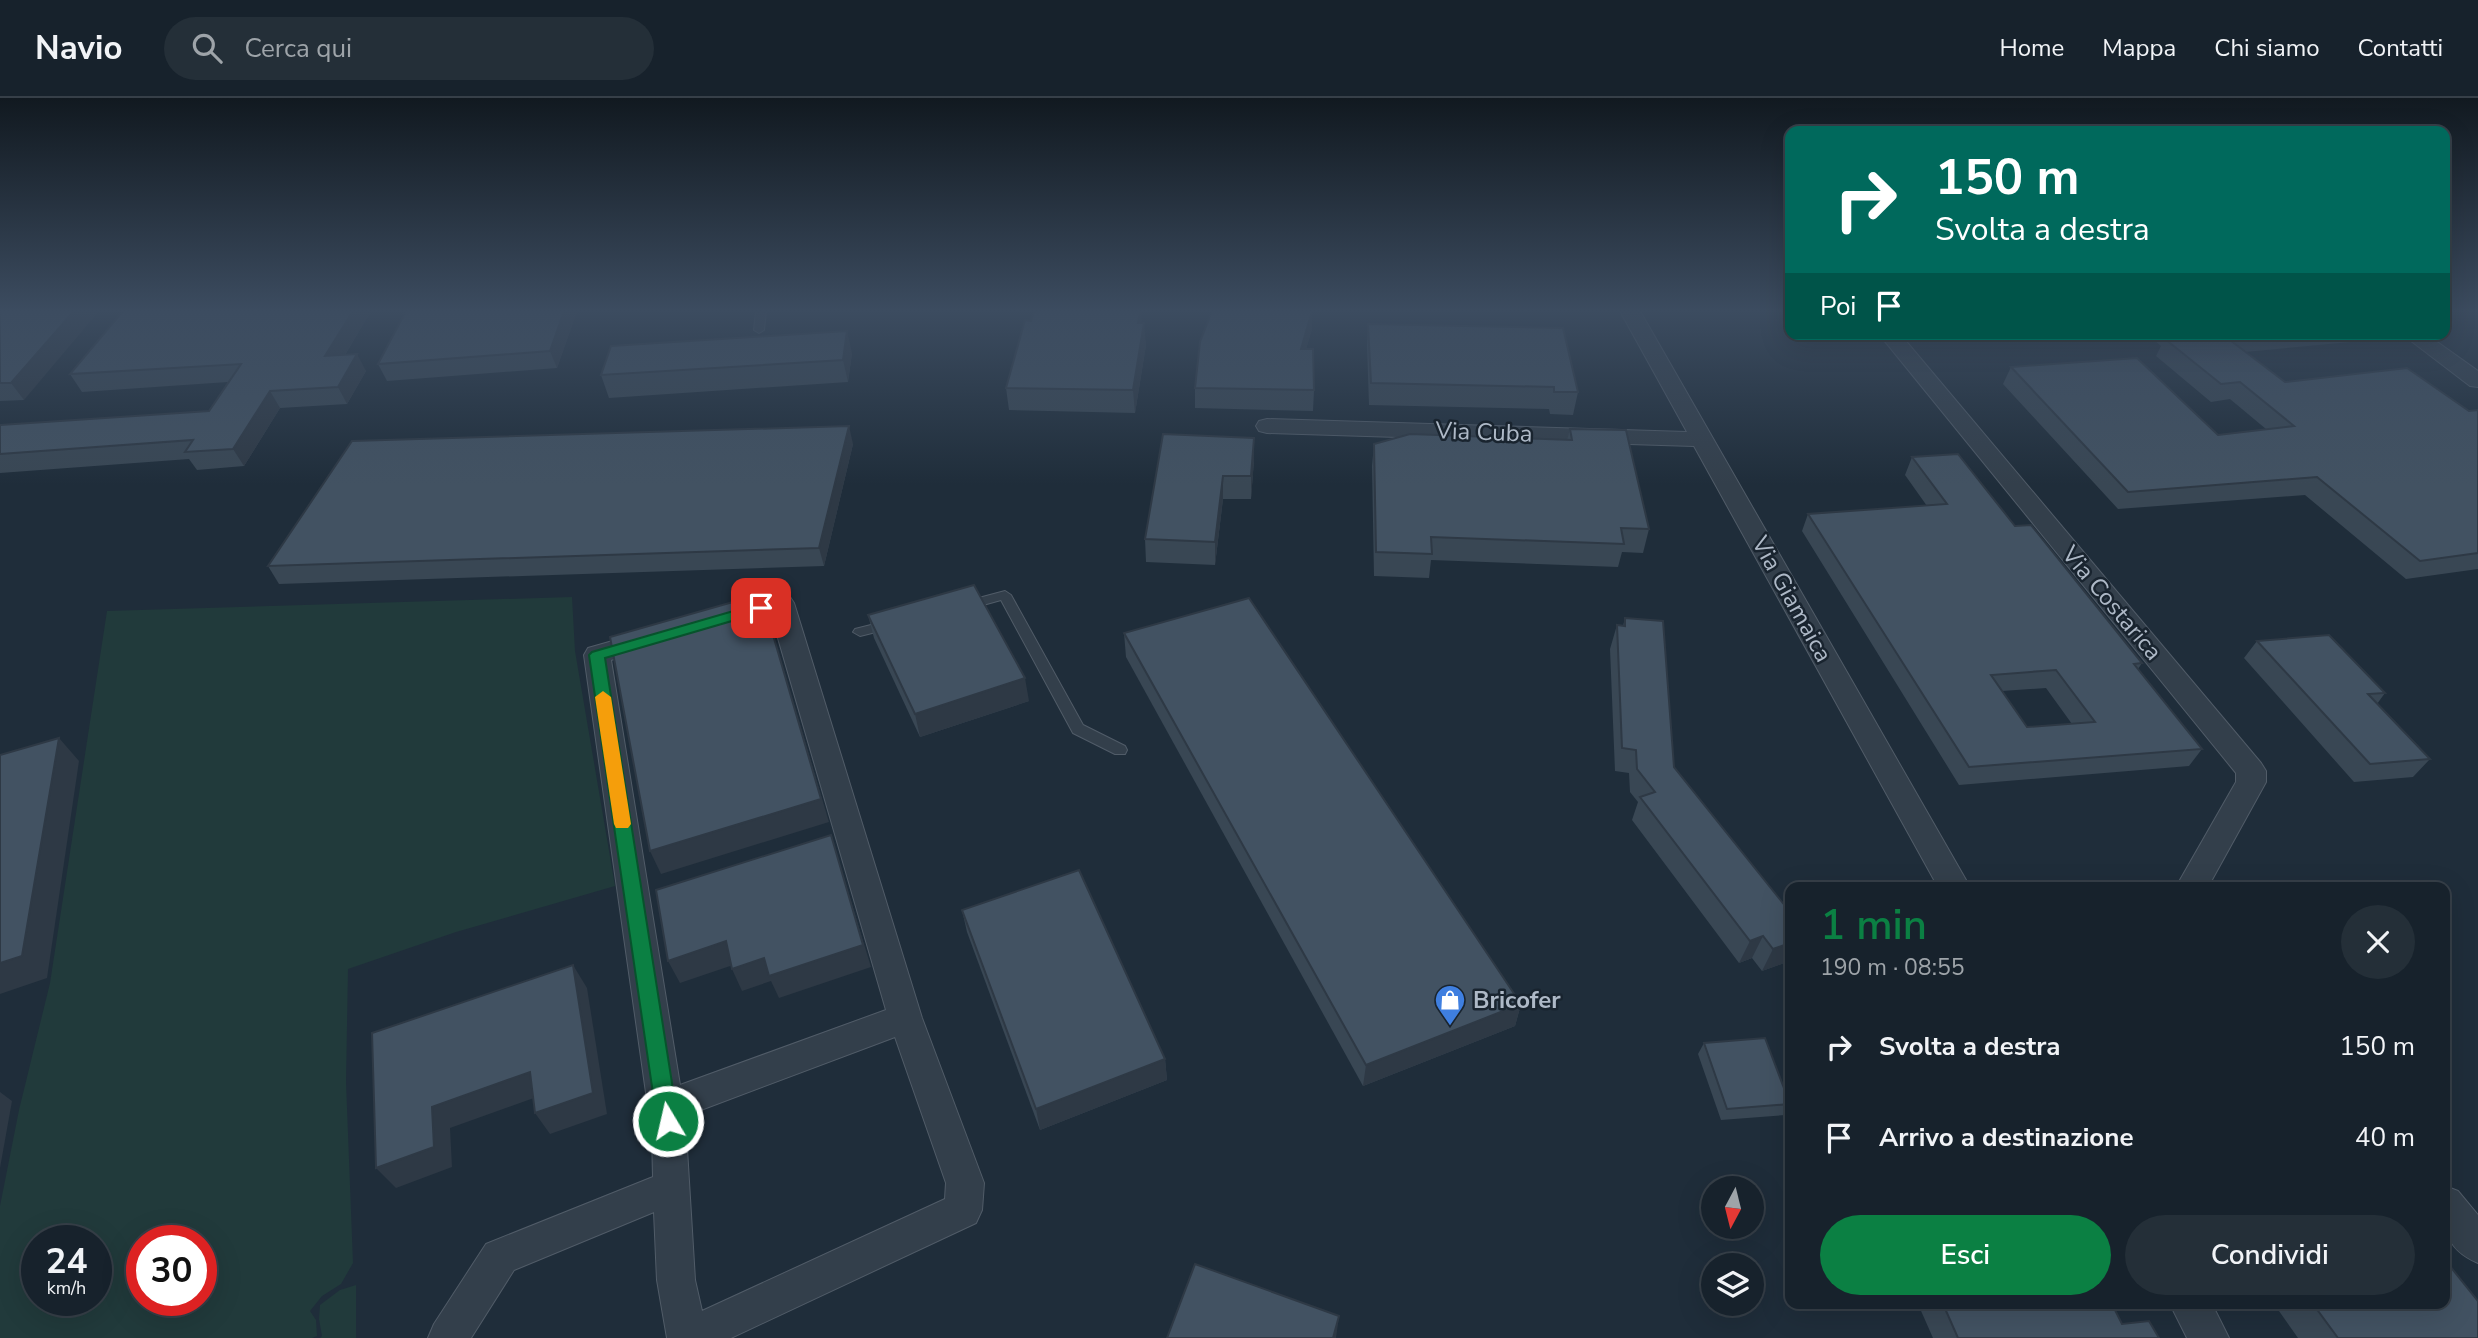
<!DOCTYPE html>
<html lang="it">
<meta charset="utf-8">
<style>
:root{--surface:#17222c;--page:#242f38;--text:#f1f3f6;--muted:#9ea4a9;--line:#363f48;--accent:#0b8043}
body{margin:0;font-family:"Nunito Sans",sans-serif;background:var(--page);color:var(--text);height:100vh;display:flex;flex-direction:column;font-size:26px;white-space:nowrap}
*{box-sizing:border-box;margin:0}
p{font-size:23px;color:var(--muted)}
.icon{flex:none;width:38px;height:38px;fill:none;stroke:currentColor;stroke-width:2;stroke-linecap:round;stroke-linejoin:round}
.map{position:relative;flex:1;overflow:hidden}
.sheet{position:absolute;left:1785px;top:784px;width:665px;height:427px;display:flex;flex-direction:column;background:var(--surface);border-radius:14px;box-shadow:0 7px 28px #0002,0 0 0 2px var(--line)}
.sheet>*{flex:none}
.guide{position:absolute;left:1785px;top:28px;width:665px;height:214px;border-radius:14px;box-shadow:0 7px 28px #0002,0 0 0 2px var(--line);background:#00695c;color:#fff;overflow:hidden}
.needle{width:46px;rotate:187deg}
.tools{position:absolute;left:1701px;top:1078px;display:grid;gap:14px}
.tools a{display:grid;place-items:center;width:63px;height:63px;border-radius:50%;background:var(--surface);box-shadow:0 7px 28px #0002,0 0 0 2px var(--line);font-size:35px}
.speed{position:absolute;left:21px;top:1127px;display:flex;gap:14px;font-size:35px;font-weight:700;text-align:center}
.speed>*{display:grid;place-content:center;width:91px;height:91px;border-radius:50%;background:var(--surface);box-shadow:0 7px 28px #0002,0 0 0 2px var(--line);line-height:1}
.speed small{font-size:18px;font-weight:400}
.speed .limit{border:10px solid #d22;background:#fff;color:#111}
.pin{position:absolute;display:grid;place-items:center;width:60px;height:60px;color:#fff;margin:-30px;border-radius:14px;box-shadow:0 4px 10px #0006}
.me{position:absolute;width:77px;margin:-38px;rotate:351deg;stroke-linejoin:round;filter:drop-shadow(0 0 5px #0008)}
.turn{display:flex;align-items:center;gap:24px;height:147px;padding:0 35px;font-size:32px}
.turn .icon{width:91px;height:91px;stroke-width:2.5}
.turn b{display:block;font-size:49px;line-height:60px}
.then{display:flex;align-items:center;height:66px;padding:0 35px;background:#0003;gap:14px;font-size:26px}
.round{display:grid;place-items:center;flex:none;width:74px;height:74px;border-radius:37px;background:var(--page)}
.head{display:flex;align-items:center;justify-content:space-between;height:119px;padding:0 35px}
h1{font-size:42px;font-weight:600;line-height:52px;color:var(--accent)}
.cta{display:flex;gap:14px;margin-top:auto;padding:14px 35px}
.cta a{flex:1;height:80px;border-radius:42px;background:var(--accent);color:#fff;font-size:28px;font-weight:600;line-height:80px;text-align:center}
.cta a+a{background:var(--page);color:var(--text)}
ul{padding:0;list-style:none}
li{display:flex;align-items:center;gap:21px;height:91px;padding:0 35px}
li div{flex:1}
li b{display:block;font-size:26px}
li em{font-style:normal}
header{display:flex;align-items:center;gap:42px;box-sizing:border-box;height:98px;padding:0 35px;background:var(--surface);border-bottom:2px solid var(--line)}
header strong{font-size:33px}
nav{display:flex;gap:38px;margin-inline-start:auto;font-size:24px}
.search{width:490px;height:63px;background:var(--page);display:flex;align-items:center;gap:18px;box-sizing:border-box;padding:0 24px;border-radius:38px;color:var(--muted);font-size:26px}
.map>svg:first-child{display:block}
.green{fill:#213a3b;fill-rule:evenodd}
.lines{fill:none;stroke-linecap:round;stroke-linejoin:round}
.service-casing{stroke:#515c68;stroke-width:2}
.minor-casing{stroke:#515c68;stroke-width:2}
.service{fill:#333f4b;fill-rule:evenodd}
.minor{fill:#333f4b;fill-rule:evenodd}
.wall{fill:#394754;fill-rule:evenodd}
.shaded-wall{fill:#2e3945}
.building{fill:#425262;stroke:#2e3945;stroke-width:2;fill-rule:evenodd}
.route{fill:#0b8043;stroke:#07532c;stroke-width:2}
.slow{fill:#f59e0b}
.labels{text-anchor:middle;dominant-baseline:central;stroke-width:5;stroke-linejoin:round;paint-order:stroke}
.street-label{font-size:24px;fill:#aeb9c7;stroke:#19242f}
.poi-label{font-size:24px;font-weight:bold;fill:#aeb9c7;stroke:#19242f;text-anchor:start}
</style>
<header>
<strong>Navio</strong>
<div class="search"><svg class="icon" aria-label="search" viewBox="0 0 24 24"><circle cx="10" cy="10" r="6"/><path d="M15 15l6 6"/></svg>Cerca qui</div>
<nav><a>Home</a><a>Mappa</a><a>Chi siamo</a><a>Contatti</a></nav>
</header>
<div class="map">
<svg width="2478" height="1240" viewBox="0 0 2478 1240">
<rect width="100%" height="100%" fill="#1f2d3a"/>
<!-- green -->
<g class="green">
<path d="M572,499L575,553L615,788L456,834L348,871L346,984L353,1165L341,1186L322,1198L310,1213L316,1222L317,1238L312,1240H0V1108L19,1012L50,885L107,513ZM37,1143H96V1202H37ZM142,1143H201V1202H142Z"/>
<path d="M356,1187V1240H320L322,1238L319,1221L320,1207L340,1192Z"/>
</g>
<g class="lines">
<!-- service casing -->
<g class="service-casing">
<g id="service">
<path d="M756,213H766L764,232L759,235L754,232Z"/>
<path d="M1005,493L1011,497L1083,627L1125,648L1127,652L1125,656H1115L1073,635L1001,502L965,512L959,508L960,505Z"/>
<path d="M891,522L896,523L898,526L896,529L860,538L853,534L855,531Z"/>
</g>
</g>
<!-- minor casing -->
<g class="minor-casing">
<g id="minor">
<path d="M1620,213H1640L1970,789H1938L1694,348L1267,335L1259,333L1256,328L1259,323L1267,321L1687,334Z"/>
<path d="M1879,236H1900L2261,665L2266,673V684L2208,789H2176L2236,684V675Z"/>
<path d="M2402,236H2426L2478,273V289L2470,288Z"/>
<path d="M781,496L790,499L794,505L922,920L984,1085L982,1112L976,1125L731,1240H667L657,1182L654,1114L514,1172L471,1240H428L434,1226L486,1146L653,1079L652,1037L584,557L588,550L648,533L657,536L661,542L657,548L611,562L680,987L886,912L771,516L727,528L718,525L714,519L718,513ZM895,939L946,1085L945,1101L702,1213L695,1182L685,1018Z"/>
<path d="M2445,1088L2458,1093L2478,1117V1165C2440,1149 2443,1123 2445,1088Z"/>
<path d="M2170,1206H2212L2229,1240H2187Z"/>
</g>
</g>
<!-- service -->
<use href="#service" class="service"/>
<!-- minor -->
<use href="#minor" class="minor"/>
</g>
<!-- wall -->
<g class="wall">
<path d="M0,213L24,302L0,303Z"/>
<path d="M371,213L345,257L366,273L347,306L280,310L244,368L197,372L189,361L0,375V327L209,313L228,284L82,294L70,276Z"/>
<path d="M577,213L557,270L387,283L378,266Z"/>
<path d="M1212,213H1312V231L1306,251L1314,292L1313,313L1195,310V290Z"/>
<path d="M1142,225L1146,247L1135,315L1009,312L1006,290Z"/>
<path d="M1368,226L1578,294L1573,317L1550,316L1549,311L1369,307L1367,248Z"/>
<path d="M2147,236H2365L2361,243L2245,254L2285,284L2469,313L2478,312V471L2406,481L2305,397L2118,411L2003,286L2011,269L2218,337L2266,331L2230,301L2211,304L2156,258L2161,248Z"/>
<path d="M852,255L848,284L609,300L601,277Z"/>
<path d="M1570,331L1649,431L1643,455L1622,454L1618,469L1431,462L1429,480L1374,478L1372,368L1374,346L1567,342Z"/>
<path d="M1163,336L1254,362L1251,401H1223L1215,467L1146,464L1145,441Z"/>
<path d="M853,346L824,468L279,486L268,468Z"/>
<path d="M1912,359L2015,428L2142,565L2138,571L2202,651L2189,668L1959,687L1802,433L1808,416L1927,408L1905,377ZM2046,590L2072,626L2027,629L2002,593Z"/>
<path d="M868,517L1029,603L920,639L874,540Z"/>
<path d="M1625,520L1674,669L1790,863L1762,873L1752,860L1739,865L1632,722L1638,704L1630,694L1629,675L1615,673L1610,551L1617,527L1623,528Z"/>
<path d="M1124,535L1521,906L1515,928L1363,988L1126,559Z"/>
<path d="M2257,543L2385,595L2377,606L2430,661L2413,679L2354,684L2244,560Z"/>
<path d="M962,812L1165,961L1167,982L1040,1032L967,834Z"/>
<path d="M1704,945L1790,1004V1008L1785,1017L1721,1022L1698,956Z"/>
<path d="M1918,1206H2112L2122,1226L2159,1240H1933Z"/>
<path d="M2274,1206H2445L2478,1240H2298Z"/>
</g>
<!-- shaded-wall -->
<g class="shaded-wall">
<path d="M74,213H99L24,302L11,285Z"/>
<path d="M353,213H371L334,275L325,258Z"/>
<path d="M564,213H577L557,270L550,253Z"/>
<path d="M1140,213H1141L1142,230L1138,225Z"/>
<path d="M1312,213V231L1300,271L1301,251Z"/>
<path d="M1144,225L1146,247L1135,315L1133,292Z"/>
<path d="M847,233L852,255L848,284L843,262Z"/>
<path d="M357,256L366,273L347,306L338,289Z"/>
<path d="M270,293L280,310L244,368L233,351Z"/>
<path d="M849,328L853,346L824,468L819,450Z"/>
<path d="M1254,340V362L1251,401V378Z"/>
<path d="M1223,378V401L1215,467V444Z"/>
<path d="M761,496L829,724L661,776L650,753Z"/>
<path d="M1025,580L1029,603L920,639L915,616Z"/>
<path d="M59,640L79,663L47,880L0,896V865Z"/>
<path d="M831,737L871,869L779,900L771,883L742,893L732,871Z"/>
<path d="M1763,838L1752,860L1739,865L1750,843Z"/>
<path d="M726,843L736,866L680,885L668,863Z"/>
<path d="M1790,845V863L1762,873L1773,851Z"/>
<path d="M573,867L587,890L607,1016L550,1036L535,1015Z"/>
<path d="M1521,906L1515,928L1363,988L1366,967Z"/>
<path d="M1165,961L1167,982L1040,1032L1036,1011Z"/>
<path d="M530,974L545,996L450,1030L452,1069L396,1090L376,1070L432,1009Z"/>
<path d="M0,994L12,1003L0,1070Z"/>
<path d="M1339,1218L1336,1240H1333Z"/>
</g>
<!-- building -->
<g class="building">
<path d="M0,213H74L11,285H0Z"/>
<path d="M123,213H353L325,258L357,256L338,289L270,293L233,351L185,354L193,342L0,356V327L209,313L241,266L70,276Z"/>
<path d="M406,213H564L550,253L378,266Z"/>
<path d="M1034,213H1140L1138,225H1144L1133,292L1006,290L1025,222L1031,223Z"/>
<path d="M1212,213H1312L1301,251H1313L1314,292L1195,290L1200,244Z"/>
<path d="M1368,226L1563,230L1578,294H1554V289L1371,285Z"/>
<path d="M847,233L843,262L601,277L611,248Z"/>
<path d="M2176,236H2262L2226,239L2285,284L2407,270L2469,313L2478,312V455L2420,463L2317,379L2128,394L2011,269L2137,260L2218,337L2294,328L2240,284L2221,286L2165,241L2180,239Z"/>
<path d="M849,328L819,450L268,468L352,343Z"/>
<path d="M1570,331L1626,332L1649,431L1621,430L1624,446L1431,439L1432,456L1376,454L1374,346L1410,336L1572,342Z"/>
<path d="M1163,336L1254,340L1251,378H1223L1215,444L1145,441Z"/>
<path d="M1958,356L2015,428L2031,427L2142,565L2134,566L2202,651L1969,669L1808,416L1947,406L1912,359ZM2056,572L2095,624L2027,629L1991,577Z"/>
<path d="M974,487L1025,580L915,616L868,517Z"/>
<path d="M761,496L821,701L650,753L610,539Z"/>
<path d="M1249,500L1521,906L1366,967L1124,535Z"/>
<path d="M1625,520L1663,523L1674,669L1790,814V845L1773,851L1763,838L1750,843L1640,699L1655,694L1637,671L1636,652L1622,650L1617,527L1625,528Z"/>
<path d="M2329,537L2385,595L2368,596L2430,661L2370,666L2257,543Z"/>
<path d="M59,640L22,858L0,865V657Z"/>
<path d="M831,737L863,847L769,878L764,860L732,871L726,843L668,863L656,792Z"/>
<path d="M1079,772L1165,961L1036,1011L962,812Z"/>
<path d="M573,867L593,995L535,1015L530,974L432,1009L434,1049L376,1070L372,935Z"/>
<path d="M1765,940L1790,1006L1727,1011L1704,945Z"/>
<path d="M2445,1162L2478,1203V1240H2338L2313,1206H2445Z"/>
<path d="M1195,1166L1339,1218L1333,1240H1167Z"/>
<path d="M1943,1206H2112L2122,1226L2149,1223L2159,1240H1958Z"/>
</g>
<!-- sky -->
<linearGradient id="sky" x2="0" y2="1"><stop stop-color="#111920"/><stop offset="0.55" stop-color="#3c4c60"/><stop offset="1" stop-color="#3c4c60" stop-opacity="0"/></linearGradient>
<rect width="2478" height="387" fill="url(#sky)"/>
<!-- route -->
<path class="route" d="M761,505L766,506L769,510L766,513L605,560L678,1023L675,1030L668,1032L660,1030L657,1023L589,557L592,554Z"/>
<!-- slow -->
<path class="slow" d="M603,593L611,599L631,726L628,730H616L614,726L595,599Z"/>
<!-- icons -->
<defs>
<g id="shop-pin" transform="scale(1.575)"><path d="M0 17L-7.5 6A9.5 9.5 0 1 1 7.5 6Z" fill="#3f7fe0" stroke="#19242f"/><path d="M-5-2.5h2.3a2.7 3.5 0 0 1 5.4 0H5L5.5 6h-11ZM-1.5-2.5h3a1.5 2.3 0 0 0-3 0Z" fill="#fff"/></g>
</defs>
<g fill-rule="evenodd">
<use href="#shop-pin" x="1450" y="902"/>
</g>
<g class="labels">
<!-- street labels -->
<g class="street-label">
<text transform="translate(1484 334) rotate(2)">Via Cuba</text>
<text transform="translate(1792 501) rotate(61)">Via Giamaica</text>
<text transform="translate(2112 505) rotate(50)">Via Costarica</text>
</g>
<!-- poi labels -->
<g class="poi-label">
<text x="1473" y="902">Bricofer</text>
</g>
</g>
</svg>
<div class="tools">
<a><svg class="needle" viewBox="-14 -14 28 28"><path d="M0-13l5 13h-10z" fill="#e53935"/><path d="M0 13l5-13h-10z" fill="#9ea4a9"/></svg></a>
<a><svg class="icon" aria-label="layers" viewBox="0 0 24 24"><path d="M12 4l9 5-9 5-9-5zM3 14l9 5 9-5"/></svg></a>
</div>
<div class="speed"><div>24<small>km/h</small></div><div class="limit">30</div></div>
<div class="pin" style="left:761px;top:510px;background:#d93025"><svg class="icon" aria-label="arrive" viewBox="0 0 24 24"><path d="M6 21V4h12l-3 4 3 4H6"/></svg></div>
<svg class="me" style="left:668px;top:1023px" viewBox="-20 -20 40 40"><circle r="17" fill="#0b8043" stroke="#fff" stroke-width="3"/><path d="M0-11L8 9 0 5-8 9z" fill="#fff"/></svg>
<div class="guide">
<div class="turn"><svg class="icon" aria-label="right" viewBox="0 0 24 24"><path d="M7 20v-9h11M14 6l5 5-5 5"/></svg><div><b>150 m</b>Svolta a destra</div></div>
<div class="then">Poi<svg class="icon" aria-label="arrive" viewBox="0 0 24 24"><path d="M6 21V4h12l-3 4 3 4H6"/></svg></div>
</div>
<section class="sheet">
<div class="head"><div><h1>1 min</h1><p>190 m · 08:55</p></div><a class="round"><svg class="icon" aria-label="close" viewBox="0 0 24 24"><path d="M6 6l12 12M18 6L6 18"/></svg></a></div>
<ul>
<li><svg class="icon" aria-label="right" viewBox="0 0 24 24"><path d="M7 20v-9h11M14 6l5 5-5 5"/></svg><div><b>Svolta a destra</b></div><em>150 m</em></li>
<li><svg class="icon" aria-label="arrive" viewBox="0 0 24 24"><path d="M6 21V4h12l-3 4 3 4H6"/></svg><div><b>Arrivo a destinazione</b></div><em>40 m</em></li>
</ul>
<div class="cta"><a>Esci</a><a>Condividi</a></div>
</section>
</div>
